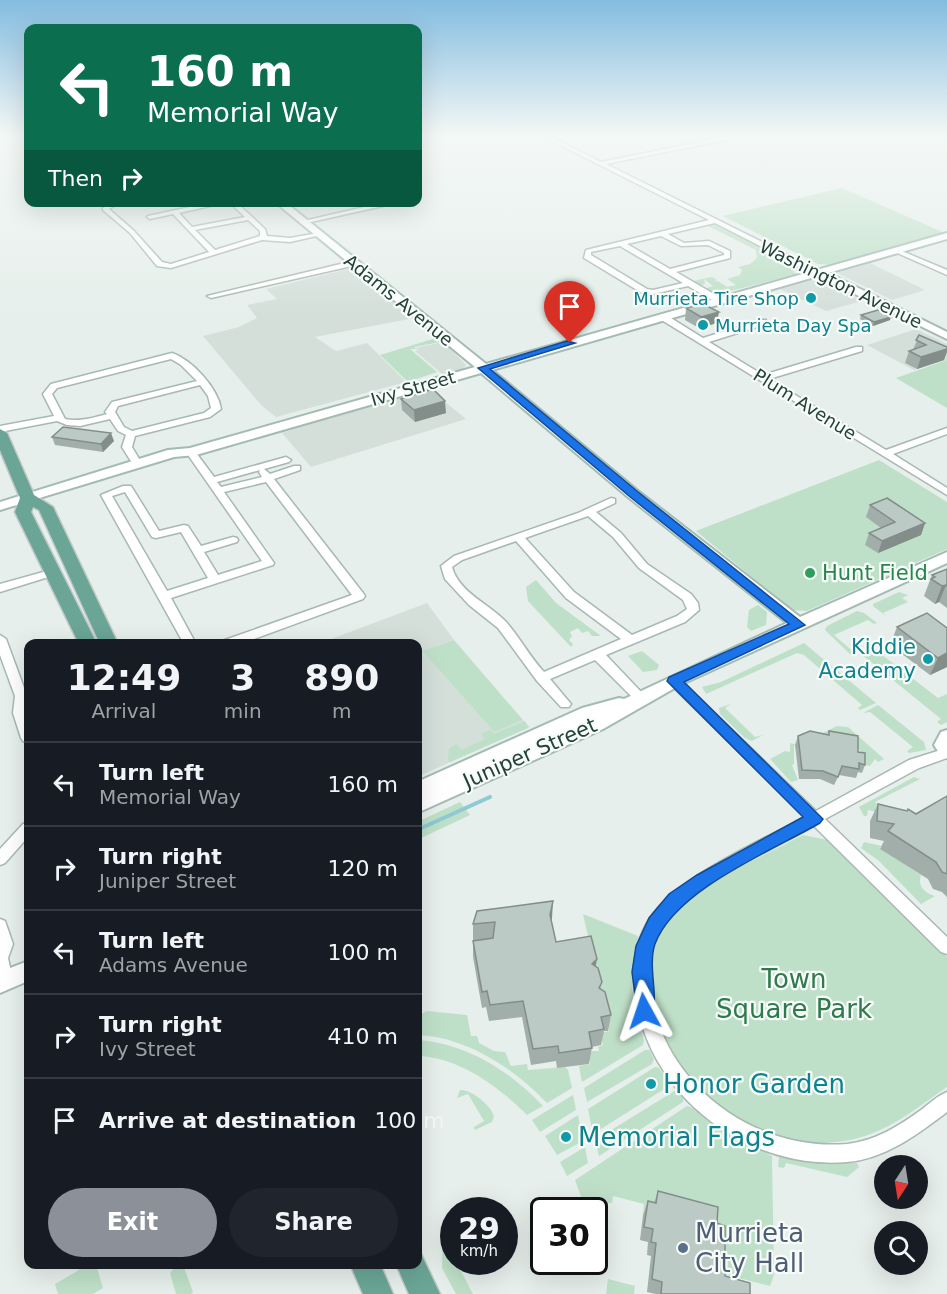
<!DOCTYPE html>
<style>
:root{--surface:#171b24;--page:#20242c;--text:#f1f3f6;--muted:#9ea1a6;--line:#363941;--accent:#8c9099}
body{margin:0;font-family:"DejaVu Sans",sans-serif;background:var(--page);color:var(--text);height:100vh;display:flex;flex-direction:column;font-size:22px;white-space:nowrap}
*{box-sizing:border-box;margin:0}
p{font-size:20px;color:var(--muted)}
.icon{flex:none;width:33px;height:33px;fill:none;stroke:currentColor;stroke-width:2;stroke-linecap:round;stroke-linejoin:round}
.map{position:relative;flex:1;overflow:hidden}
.drawer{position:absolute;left:24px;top:639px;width:398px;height:630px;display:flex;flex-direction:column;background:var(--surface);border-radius:12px;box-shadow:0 6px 24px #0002}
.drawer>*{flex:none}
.top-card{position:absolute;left:24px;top:24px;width:398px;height:183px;border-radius:12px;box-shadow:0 6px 24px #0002;background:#0b6e4f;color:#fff;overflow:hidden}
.needle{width:39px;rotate:192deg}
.controls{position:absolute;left:874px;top:1155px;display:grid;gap:12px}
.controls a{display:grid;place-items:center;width:54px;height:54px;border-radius:50%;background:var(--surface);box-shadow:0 6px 24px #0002;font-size:30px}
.speed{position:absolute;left:440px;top:1197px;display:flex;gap:12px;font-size:30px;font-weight:700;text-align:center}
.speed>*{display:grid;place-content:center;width:78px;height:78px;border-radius:50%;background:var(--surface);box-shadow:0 6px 24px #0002;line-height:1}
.speed small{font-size:15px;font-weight:400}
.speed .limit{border:3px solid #111;border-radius:9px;background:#fff;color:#111}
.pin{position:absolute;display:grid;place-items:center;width:51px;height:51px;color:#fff;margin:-62px -26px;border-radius:50% 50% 50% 0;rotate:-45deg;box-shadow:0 0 6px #0007}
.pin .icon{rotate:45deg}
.me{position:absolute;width:66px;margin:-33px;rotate:355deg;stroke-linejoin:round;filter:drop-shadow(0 0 4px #0008)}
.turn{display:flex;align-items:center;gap:21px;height:126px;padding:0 24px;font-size:27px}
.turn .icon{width:78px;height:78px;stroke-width:2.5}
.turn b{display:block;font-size:42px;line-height:51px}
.then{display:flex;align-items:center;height:57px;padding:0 24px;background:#0003;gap:12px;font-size:22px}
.eta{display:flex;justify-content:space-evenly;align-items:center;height:102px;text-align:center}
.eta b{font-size:36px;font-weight:700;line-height:42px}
.button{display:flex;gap:12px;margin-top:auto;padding:12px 24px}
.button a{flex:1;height:69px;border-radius:36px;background:var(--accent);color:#fff;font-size:24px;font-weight:700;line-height:69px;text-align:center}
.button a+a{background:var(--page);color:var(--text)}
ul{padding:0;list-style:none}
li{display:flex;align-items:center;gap:18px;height:84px;padding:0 24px;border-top:2px solid var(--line)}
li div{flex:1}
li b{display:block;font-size:22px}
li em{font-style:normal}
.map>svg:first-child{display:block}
.built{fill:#d4dfda}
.green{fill:#bfe0c8}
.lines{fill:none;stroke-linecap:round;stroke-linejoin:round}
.stream{stroke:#8ec9d4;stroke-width:4}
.street-casing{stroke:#a8b8b2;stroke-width:3}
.secondary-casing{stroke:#a4bbb3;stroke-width:4}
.primary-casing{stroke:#c2cac8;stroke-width:3}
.street{fill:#fff;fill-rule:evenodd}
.secondary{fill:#fff;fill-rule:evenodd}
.primary{fill:#6aa596;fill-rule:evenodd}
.wall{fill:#a1aea9}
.shaded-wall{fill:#838d89}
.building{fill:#bbcac4;stroke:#838d89;stroke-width:1.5}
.route{fill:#1a73e8;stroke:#114b97;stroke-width:1.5}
.culture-dot{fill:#0f9aa8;stroke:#f7fbf9;stroke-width:2}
.leisure-dot{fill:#2e9e5b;stroke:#f7fbf9;stroke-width:2}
.service-dot{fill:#5c6f8a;stroke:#f7fbf9;stroke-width:2}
.labels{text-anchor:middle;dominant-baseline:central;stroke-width:4.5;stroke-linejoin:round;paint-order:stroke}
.far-street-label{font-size:18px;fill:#24423a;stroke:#f7fbf9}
.far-culture-label{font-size:18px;fill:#0d838f;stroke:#f7fbf9;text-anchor:end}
.leisure-label{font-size:21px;fill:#27864d;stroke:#f7fbf9;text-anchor:start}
.culture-label{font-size:21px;fill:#0d838f;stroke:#f7fbf9;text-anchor:end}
.street-label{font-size:21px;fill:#24423a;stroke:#f7fbf9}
.near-park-label{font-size:26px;fill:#2d7a4b;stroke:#f7fbf9}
.near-culture-label{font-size:26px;fill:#0d838f;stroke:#f7fbf9;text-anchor:start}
.near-service-label{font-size:26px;fill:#4e5e75;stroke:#f7fbf9;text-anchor:start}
</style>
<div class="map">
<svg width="947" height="1294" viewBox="0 0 947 1294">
<rect width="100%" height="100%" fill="#e6efeb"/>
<!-- built -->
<g class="built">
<path d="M870,263L925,290L892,300L837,273Z"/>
<path d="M352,268L390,299L409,319L315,337L336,351L367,343L406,382L276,417L262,406L203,336L239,327L257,318L247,305L277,299L266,289Z"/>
<path d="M816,279L862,301L826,311L780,289Z"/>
<path d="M916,329L947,344V360L914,370L867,345Z"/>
<path d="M444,342L466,365L463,369L443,375L415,351L418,350L415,348Z"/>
<path d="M428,388L466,419L311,467L282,433Z"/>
<path d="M427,603L454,640L422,651L494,732L523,720L530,727L417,777V644H318Z"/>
</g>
<!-- green -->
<g class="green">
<path d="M842,188L947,234L832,265L818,264L723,216Z"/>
<path d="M714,224L757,246L776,263L796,265L801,269L793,272L797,274L715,295L704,289L713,286L704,279L705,284L698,286L693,281L712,277L717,280L714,282L718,281L727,287L736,285L727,279L740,275L742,270L738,267L750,264L757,258L756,250L708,226Z"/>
<path d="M436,338L441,342L414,347L416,349H410L437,372L408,382L380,355Z"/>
<path d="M947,360V408L896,378Z"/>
<path d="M879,460L947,502V549L807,611L792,610L696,531Z"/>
<path d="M536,580L556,603L601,636H592L588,631L582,633L578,628L570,632L572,636L569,640L573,644L571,647L528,601L526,587Z"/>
<path d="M899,592L908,595L902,598L908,602L883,613L889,618L873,606V604Z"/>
<path d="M758,605L767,612L766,625L751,631L747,627L749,610Z"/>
<path d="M857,611L864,613L877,623L874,624L868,620L834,635L856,654L852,656L825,630L827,626Z"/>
<path d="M454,640L523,720L494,732L422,651Z"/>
<path d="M804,643L876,703L860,710L858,708L862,705L804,655L797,653L706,694L702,687L721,682Z"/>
<path d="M873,648L938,698L947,694V722L941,725L937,722L941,719L861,654Z"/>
<path d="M642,651L659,665L657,670L643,672L628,656Z"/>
<path d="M731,704L725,708L755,737L763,735L752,741L745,738L720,714L719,708Z"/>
<path d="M878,705L924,742L926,750L909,753L907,751L913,747L870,712L863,713Z"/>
<path d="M525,721L528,728L450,762L448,760L449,749L456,744L462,750L485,739L481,734L490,730L494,734Z"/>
<path d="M837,726L848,727L884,759L878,762L875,759L870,766L866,765L865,760L857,759L864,754L854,745L819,735Z"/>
<path d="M790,743L798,745H794V764L792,765L798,780L791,782L770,759L785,751L790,752Z"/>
<path d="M914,777L920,779L875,802L883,810L882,813L868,810L867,816H864L859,807Z"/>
<path d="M460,802L470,815L417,840V822Z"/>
<path d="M803,835L828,840L947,957V1087C903,1117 879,1141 822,1143C762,1145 691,1095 663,1044C651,1021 647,990 652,965C654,948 658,933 669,919C694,885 764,856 803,835Z"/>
<path d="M864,842L882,846L879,848L921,875C917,886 925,893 935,896L921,904L879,861L861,848Z"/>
<path d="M583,914L638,936L632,989L644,1040L643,1045L582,1082L579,1066L590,1064L588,1051H599L598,1047L603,1045L600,1033L609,1031Z"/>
<path d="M427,1011L467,1015L471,1036H477L479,1043L494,1051L505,1052L511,1066L527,1064L528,1070L565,1067L568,1070L572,1088L547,1103C513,1068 467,1037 417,1035V1016Z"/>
<path d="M417,1040C466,1043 510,1071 543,1106L527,1115C499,1087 459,1057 417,1056Z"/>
<path d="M645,1050H650L654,1059L652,1064L587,1102L584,1088Z"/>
<path d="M655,1067L659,1068L670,1083L669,1086L593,1134L588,1109Z"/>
<path d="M460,1090C472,1089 491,1106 494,1116L492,1122L475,1130L474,1127L484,1121L468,1094L457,1098Z"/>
<path d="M676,1090L684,1098L683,1102L599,1156L595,1140Z"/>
<path d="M573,1095L576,1110L540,1132L532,1120Z"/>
<path d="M687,1106L694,1108L717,1126L772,1156L774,1275L770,1286L719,1273L643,1215L644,1204L613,1196L612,1203H605L601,1231L608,1233L606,1245L594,1242V1210H586L575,1180Z"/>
<path d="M578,1115L583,1141L557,1155L545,1136Z"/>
<path d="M585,1147L588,1163L567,1176L560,1162Z"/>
<path d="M779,1156L825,1163H857L859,1167L847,1177L786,1163L784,1168L778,1167Z"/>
<path d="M453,1231L450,1251L453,1262H456L473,1294H456L442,1268L443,1237Z"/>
<path d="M82,1265H96L103,1288L93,1294H58L55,1284L79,1270Z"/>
<path d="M177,1265H183L193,1292L191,1294H176L170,1273Z"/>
<path d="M608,1279L635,1286L634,1294H606Z"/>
</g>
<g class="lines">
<!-- stream -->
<path class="stream" d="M417,830L490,797"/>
<!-- street casing -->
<g class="street-casing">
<g id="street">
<path d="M434,135H445L417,141V137Z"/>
<path d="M540,135H547L601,162L734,135H742L740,137L606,164L824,273L817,275L715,223L668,234L684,243L709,241L730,251V258L676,272L721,298V302H715L688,286L653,294L642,293L584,258L586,250L709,220ZM661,236L681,246L708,245L724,253V255L670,269L627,244ZM620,246L683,283L653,290L647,289L591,255V252Z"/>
<path d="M942,135H947V137L943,136Z"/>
<path d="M112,202H120L109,209L134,231L162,262L171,264L209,252L173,214L150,219L147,217L148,216L213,202H228L179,213L192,227L245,217L229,202H236L265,229L267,236L290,238L318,233L321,235L290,242L262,240L171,268L157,266L130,233L103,210V208ZM248,220L260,231V236L215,250L195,230Z"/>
<path d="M386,202H401L302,224L299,222Z"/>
<path d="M897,249L947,270V275L895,252V250Z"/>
<path d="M353,261L357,263L356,265L211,298L207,296Z"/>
<path d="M660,315H666L703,338L760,320H766V324L709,342L763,375L856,347H862V351L769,379L886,450L947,428V434L893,454L947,488V495L660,319Z"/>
<path d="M172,353C192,360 218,388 221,409L210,417L135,436L132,447L142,464L140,466L137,467L134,466L122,447L126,435L118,431L110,419L80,426L67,425L57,421L0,432V426L54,416L43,394L51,384ZM171,359L181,365L197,381L112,402L105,412L107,414C92,418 79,422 65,419L52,394L57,388ZM200,385L208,396L211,408L204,413L132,431L124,427L115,412L118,406Z"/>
<path d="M191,449L194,450L214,477L286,457L291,460L289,462L264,469L270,474L294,466H300V470L274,479L363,593L365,596L363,599L240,644H220L222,641L352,595L266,482L224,492L274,563L273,565L171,598L196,644H184L101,495L123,486H131L159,531L184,525L188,526L201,546L233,537L237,538L238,540L237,542L204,552L218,575L262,561L186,452ZM260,470L259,472L262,477L221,487L217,482ZM125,492L152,537L156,538L181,532L208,578L167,591L112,496Z"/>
<path d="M611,498L615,499V503L596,512L621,533L647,564L691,594L698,603L699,610L685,622L606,655L644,695L646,698L644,701H636L595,660L550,679L571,704L569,707H561L537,681L498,628L469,605L445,579L441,566L454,556L578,513ZM588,516L613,537L639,568L683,600L687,609L677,616L632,635L574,592L525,538ZM516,541L566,598L621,639L544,672C530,657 520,638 507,623C490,604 459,593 452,567L462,560Z"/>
<path d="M54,569L60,572L58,574L0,592V584Z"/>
<path d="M0,635L6,639L27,696L25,713L28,721V743L23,741L21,738L13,713L15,696L0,655Z"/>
<path d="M674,677L678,678L816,811L909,760L947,748V758L919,768L825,819L947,937V954L941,952L814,826C772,849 683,889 660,930C647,952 647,981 653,1005C673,1092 759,1151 847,1144C875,1141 899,1126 921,1110C929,1104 937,1096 947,1092V1112C918,1134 885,1159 847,1162C752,1170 658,1103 638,1010C631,979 632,946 650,918C676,878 761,841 805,817L670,684L668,681L670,678Z"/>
<path d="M28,822V837L5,863L0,865V849L23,824Z"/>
<path d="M0,919L5,921L13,944L8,958L13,981L11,986L5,988L0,987Z"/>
</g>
</g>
<!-- secondary casing -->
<g class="secondary-casing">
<g id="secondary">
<path d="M275,202H285L486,364L947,233V239L828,273L947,332V339L818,276L492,370L638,491L800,617L947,552V563L680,685L603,729L417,813V782L582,708L619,698L624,699L787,623L628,497L481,373L196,455L174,457L0,510V502L168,450L190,448L475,367Z"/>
<path d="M947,730V758L941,756L934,745L941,732Z"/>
<path d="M28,961V981L0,993V972Z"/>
</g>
</g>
<!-- primary casing -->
<g class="primary-casing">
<g id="primary">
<path d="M0,429L7,433L34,495L53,507L118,644H100L39,510L33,507L31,512L97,644H79L15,512L20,498L0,450Z"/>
<path d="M417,1252L421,1254L440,1294H409L396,1264H417Z"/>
<path d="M350,1264H380L393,1294H363Z"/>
</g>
</g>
<!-- street -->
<use href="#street" class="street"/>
<!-- secondary -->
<use href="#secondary" class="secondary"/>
<!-- primary -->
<use href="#primary" class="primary"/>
</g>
<!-- wall -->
<g class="wall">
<path d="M686,308L717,323L699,328L685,320Z"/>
<path d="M861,315L890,320L873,326L860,319Z"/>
<path d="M919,335L944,360L917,369L905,363L909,351L913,350Z"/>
<path d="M401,399L446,413L415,422L402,410Z"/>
<path d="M52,437L114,441L103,452L55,445Z"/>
<path d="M870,505L925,523L921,535L878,553L865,545L869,533L881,528L866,517Z"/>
<path d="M947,569V608L939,602L935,604L924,596L932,575Z"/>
<path d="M927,613L947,667L930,675L890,645L897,627Z"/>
<path d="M829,731L858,752L865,765L862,773L858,772L856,778L839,775L834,785L820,779H799L795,745L798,736L828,735Z"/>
<path d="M947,796V897L942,892L933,889L928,879L880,849L884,841L870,838V821L878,804L916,814Z"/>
<path d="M477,911L552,918L551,921L556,942L596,967L601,989L611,1015L608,1031H604L601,1045L592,1047L589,1064L557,1068L556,1061L531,1065L522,1017L489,1021L486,1007L482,1008L473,957V924Z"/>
<path d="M658,1191L717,1223L725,1276L750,1294H656L647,1292L651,1256L647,1255L648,1242L640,1240L643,1215L648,1201L654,1203Z"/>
</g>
<!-- shaded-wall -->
<g class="shaded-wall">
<path d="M719,312L717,323L699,328L701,317Z"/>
<path d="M891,317L890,320L873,326L874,322Z"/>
<path d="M947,349V352L944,360L917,369L921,357Z"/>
<path d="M445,401L446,413L415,422L414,410Z"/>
<path d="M111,433L114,441L103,452L101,444Z"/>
<path d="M925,523L921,535L878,553L882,541Z"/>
<path d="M946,585L939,602L935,604L942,586Z"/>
<path d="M947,653V667L930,675L938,658Z"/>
<path d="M553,901L552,918L548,931L550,915Z"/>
<path d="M597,959L594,975L592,964Z"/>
</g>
<!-- building -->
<g class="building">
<path d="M703,304L719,312L701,317L686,308Z"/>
<path d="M878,310L891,317L874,322L861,315Z"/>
<path d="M919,335L947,347V349L921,357L909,351L926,345L916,340Z"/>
<path d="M433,389L445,401L414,410L401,399Z"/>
<path d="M63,427L111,433L101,444L52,437Z"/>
<path d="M887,498L925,523L882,541L869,533L895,522L870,505Z"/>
<path d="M947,569V586L946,585L942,586L931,579L935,577L932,575Z"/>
<path d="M927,613L947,628V653L938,658L897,627Z"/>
<path d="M810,731L829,735V731L858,736V752L865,753V765L859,763V769L842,766L838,777L823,771L802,770L798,736Z"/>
<path d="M947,796V874L942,872L936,862L888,831L894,824L877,821L878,804L907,811L908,809L916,814Z"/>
<path d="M553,901L550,915L556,942L591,936L597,959L592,964L598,968L602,982L599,988L605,992L611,1015L601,1017L604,1029L589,1032L592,1048L559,1053L558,1046L533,1049L523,1001L490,1005L487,991L482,992L473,941L493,938L495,922L473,924L477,911Z"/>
<path d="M658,1191L718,1207L717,1223L725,1226V1276L750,1283V1294H661L662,1282L652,1279L656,1243L651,1242L653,1229L644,1227L648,1201L656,1203Z"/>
</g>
<!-- sky -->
<linearGradient id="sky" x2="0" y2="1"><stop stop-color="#84bce0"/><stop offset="0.43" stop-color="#f4f8f6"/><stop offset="1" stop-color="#f4f8f6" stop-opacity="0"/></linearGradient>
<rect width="947" height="316" fill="url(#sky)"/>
<!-- route -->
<path class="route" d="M567,341L575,343L490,369L637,491L805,625L684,682L823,819L820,823C771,851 675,890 655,944C647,968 660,998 651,1017L644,1020L638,1017L632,972L636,946L649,918L669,894L697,875L803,817L667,681L669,677L789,624L629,496L478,368Z"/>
<!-- markers -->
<g class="culture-dot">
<circle cx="811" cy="298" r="6"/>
<circle cx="703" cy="325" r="6"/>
<circle cx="928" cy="659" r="6"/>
<circle cx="651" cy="1084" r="6"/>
<circle cx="566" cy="1137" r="6"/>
</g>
<circle class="leisure-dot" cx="810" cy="573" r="6"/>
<circle class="service-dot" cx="683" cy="1248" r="6"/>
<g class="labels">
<!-- far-street labels -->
<g class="far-street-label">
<text transform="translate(841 284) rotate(26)">Washington Avenue</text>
<text transform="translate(399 300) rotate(39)">Adams Avenue</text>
<text transform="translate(413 388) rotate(-16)">Ivy Street</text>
<text transform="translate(805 404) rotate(32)">Plum Avenue</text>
</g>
<!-- far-culture labels -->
<g class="far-culture-label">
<text x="799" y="298">Murrieta Tire Shop</text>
<text x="715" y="325" text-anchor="start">Murrieta Day Spa</text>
</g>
<!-- leisure labels -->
<g class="leisure-label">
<text x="822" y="573">Hunt Field</text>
</g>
<!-- culture labels -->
<g class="culture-label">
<text x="916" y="647">Kiddie<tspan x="916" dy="24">Academy</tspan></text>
</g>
<!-- street labels -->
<g class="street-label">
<text transform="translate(530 753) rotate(-24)">Juniper Street</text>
</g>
<!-- near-park labels -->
<g class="near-park-label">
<text x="794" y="979">Town<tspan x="794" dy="30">Square Park</tspan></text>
</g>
<!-- near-culture labels -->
<g class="near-culture-label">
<text x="663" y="1084">Honor Garden</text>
<text x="578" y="1137">Memorial Flags</text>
</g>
<!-- near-service labels -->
<g class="near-service-label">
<text x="695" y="1233">Murrieta<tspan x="695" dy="30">City Hall</tspan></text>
</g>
</g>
</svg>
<div class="controls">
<a><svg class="needle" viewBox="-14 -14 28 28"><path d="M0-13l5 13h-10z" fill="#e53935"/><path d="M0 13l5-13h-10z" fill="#9ea1a6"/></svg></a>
<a><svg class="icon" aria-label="search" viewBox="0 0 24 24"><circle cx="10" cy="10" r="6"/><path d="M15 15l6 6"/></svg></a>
</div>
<div class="speed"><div>29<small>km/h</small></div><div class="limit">30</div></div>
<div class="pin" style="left:570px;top:343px;background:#d93025"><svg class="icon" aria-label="arrive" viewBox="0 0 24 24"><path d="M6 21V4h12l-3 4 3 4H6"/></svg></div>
<svg class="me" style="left:644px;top:1011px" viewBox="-20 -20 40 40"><path d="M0-17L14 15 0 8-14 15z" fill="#1a73e8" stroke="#fff" stroke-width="4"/></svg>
<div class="top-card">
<div class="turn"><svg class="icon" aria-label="left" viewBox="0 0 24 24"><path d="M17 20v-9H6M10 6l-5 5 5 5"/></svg><div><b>160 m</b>Memorial Way</div></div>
<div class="then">Then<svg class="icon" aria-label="right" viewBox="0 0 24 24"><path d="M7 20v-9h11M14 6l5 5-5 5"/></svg></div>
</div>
<section class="drawer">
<div class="eta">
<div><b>12:49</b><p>Arrival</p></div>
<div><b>3</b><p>min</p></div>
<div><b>890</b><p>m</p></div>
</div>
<ul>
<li><svg class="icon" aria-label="left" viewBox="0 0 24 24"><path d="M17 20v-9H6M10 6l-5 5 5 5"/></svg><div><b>Turn left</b><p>Memorial Way</p></div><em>160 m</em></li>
<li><svg class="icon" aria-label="right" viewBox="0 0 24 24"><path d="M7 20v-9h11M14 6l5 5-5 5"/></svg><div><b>Turn right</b><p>Juniper Street</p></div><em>120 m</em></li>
<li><svg class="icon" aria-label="left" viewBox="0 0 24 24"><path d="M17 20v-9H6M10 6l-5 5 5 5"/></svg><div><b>Turn left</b><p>Adams Avenue</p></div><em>100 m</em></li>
<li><svg class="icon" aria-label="right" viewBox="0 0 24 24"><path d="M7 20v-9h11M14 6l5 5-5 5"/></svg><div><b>Turn right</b><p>Ivy Street</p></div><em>410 m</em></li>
<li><svg class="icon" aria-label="arrive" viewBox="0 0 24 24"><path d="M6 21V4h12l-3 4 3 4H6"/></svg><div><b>Arrive at destination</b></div><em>100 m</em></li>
</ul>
<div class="button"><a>Exit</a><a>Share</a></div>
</section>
</div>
